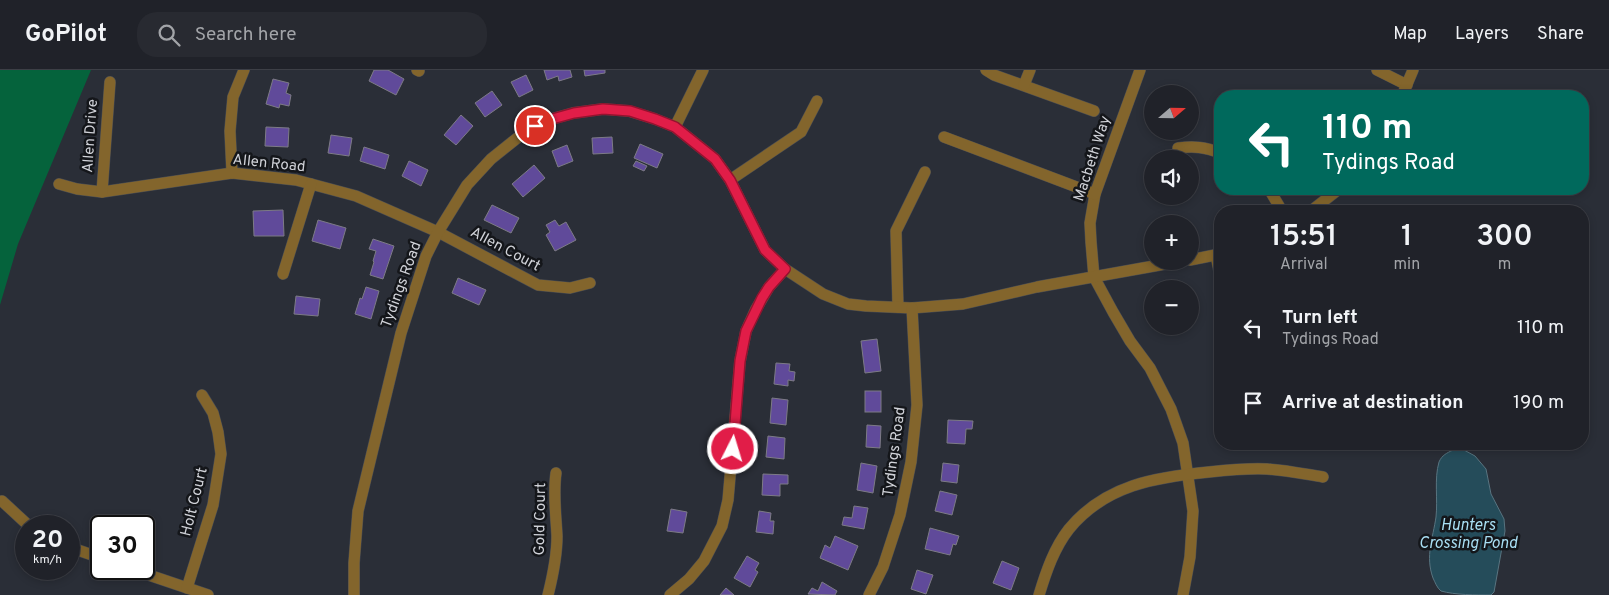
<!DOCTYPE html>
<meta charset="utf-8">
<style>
:root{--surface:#202229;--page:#282a31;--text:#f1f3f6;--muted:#a2a4a8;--line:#3d3f46}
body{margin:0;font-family:Overpass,sans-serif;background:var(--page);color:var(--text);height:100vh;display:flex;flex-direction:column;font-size:19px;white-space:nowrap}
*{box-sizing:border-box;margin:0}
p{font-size:16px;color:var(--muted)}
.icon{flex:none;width:28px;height:28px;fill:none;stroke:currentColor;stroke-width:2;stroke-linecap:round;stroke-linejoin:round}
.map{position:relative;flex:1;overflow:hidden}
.panel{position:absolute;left:1214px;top:135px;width:375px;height:245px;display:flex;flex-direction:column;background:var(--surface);border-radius:20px;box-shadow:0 2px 8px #0003,0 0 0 1px var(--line)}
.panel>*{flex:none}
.hud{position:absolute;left:1214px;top:20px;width:375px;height:105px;border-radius:20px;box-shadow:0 2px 8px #0003,0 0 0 1px var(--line);background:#00695c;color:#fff;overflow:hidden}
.needle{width:32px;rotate:70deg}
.tools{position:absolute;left:1144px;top:15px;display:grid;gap:10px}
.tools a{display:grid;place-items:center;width:55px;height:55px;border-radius:50%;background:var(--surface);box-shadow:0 2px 8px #0003,0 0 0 1px var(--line);font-size:25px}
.speed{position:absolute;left:15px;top:445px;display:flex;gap:10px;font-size:25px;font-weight:700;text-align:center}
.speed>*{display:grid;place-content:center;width:65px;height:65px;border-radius:50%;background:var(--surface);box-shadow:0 2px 8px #0003,0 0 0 1px var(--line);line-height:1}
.speed small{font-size:12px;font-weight:400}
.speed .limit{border:2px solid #111;border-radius:8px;background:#fff;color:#111}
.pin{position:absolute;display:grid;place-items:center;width:42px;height:42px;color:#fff;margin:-21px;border:2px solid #fff;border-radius:50%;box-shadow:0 1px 5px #0007}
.me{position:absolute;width:55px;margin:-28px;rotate:5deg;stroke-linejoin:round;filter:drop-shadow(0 0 4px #0008)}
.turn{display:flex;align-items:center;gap:18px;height:105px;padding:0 25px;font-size:22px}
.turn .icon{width:65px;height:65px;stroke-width:2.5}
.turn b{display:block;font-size:35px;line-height:42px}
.eta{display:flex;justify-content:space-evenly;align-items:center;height:85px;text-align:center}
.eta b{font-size:30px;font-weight:600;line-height:35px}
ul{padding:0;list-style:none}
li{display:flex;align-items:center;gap:15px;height:75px;padding:0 25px}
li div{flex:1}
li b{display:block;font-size:19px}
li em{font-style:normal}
header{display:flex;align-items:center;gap:30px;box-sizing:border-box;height:70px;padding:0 25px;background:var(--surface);border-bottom:1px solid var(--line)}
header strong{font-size:24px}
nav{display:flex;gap:28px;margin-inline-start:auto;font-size:18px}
.search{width:350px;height:45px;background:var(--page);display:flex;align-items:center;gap:12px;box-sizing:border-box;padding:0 18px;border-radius:20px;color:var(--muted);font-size:19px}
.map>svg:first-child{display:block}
.green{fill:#05633c}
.water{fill:#254c5a;stroke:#587480}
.building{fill:#604a9a;stroke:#7d7b86}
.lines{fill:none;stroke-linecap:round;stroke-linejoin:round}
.minor-casing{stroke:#484c54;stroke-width:12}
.minor{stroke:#83652c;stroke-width:11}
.route-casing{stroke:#92132f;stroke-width:12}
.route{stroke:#e11d48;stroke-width:9}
.labels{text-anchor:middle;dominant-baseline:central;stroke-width:5;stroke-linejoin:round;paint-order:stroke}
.street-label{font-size:15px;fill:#d0d2d8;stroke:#14161a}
.water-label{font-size:16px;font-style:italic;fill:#a8def3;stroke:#14161a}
</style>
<header>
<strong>GoPilot</strong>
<div class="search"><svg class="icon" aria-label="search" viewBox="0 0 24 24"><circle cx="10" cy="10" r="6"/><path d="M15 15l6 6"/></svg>Search here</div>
<nav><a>Map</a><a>Layers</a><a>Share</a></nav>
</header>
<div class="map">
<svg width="1609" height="525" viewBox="0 0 1609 525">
<rect width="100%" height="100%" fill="#2a2e37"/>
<!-- green -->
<path class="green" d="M0,0H91L18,174L0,235Z"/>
<!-- water -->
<path class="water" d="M1453,380H1464L1475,386L1486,399L1491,424L1504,449L1505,461L1494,522L1491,525C1476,525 1455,525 1441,521C1437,518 1435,512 1433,508C1425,486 1433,468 1436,447C1438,429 1434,409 1439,392C1442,385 1447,383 1453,380Z"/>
<!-- building -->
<g class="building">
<path d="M374,0H388L404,9L396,25L369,11Z"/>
<path d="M544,0H570L572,7L559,11L558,6L547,10Z"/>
<path d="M584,0H605V3L585,6Z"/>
<path d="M526,5L533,20L519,27L511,12Z"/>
<path d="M273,9L289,13L286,23L291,25L289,36L280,34L279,38L266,34Z"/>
<path d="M492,21L502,35L485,47L475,33Z"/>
<path d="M461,45L473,56L456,75L444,65Z"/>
<path d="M266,57L289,58L288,77L265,76Z"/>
<path d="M331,65L352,68L349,86L328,83Z"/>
<path d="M612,67L613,83L593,84L592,68Z"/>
<path d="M640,74L663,84L657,98L634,88Z"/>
<path d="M567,75L573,91L558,97L552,81Z"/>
<path d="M364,77L389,85L385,99L360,91Z"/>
<path d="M409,91L428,100L421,116L402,106Z"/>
<path d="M636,91L647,96L644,101L633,96Z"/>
<path d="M534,95L545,108L523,127L512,114Z"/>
<path d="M492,135L519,148L511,163L484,150Z"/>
<path d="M283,140L284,166H254L253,141Z"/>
<path d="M318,150L346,158L340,179L312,171Z"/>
<path d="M555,150L559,156L566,152L576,170L555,181L546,165L550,162L546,155Z"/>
<path d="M373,169L394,176L383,209L370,205L374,192L373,191L376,181L369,179Z"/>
<path d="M458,208L486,220L479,235L452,223Z"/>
<path d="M366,217L379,221L371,249L355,244L360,228L362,229Z"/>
<path d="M296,226L320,229L318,246L294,244Z"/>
<path d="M877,269L881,301L865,303L861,271Z"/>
<path d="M776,293L790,294L789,301L795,302L794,311L788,310V316L774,314Z"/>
<rect x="865" y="321" width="16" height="21"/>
<path d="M772,328L788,330L786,355L770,353Z"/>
<path d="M948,350L973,351L972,359H966L965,374L947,373Z"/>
<path d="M867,355L881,356L880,378L866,377Z"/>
<path d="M768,366L785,368L784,389L766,387Z"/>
<path d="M861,393L877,396L873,423L857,420Z"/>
<path d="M943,393L959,395L957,413L941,411Z"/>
<path d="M763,404L788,405V414H780V426L762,425Z"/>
<path d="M940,421L957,425L952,445L935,441Z"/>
<path d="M854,436L868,438L864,459L842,455L844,447L852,448Z"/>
<path d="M671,439L687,442L683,463L667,461Z"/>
<path d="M759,441L771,443L770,451H774L773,464L756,462Z"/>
<path d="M930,458L959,466L956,475L953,474L950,485L925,479Z"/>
<path d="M835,466L858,476L848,500L820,488L825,475L830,478Z"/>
<path d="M747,486L759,493L755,500L758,502L750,517L734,508Z"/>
<path d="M1002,491L1019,498L1011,520L993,513Z"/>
<path d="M917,500L933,505L926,524L911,519Z"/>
<path d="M822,512L837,521L835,525L808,524L812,518L818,521Z"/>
<path d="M726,518L734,525H720Z"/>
</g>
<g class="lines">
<!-- minor casing -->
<g class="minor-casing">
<g id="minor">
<path d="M417,0L419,1"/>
<path d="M986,0L994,5L1094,41"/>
<path d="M1140,0L1095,124L1090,153L1091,172L1094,207L1113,242L1130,271L1150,298L1171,339L1183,373L1193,441L1190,487L1183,525"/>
<path d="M1377,0L1407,15"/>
<path d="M1024,15L1030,0"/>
<path d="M1402,26L1413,0"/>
<path d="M675,57L703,0"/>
<path d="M944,67L1095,124"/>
<path d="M1178,78C1194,76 1205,77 1220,83"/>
<path d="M232,103L230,61L233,27L244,0"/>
<path d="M730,110L801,62L817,31"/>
<path d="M59,114L77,119L102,122L232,103L296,110L356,126L438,162L538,215L570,218L590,213"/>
<path d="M1269,119L1282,141"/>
<path d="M102,122L110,12"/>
<path d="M1311,141L1339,119"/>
<path d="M1216,185L1220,206"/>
<path d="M1190,190L1220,184"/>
<path d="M283,204L311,114"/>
<path d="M898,237L896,161L925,102"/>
<path d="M2,431L29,456"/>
<path d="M69,477L101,488"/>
<path d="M131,499L208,525"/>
<path d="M187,518L213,435L221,384L218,362L213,343L202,325"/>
<path d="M354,525V493L358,441L401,263L426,186L438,162L467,115L491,89L526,61L545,51L573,43L603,39L629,41L655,49L675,57L715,89L730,110L765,180L785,199L823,224L848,234L866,236L912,238L963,234L1037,217L1182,191"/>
<path d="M548,525C553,505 557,487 557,466C556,446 553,424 556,403"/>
<path d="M670,525L689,509L704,491L722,456L728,430L740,291L746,261L756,239L769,217L785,199"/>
<path d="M869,525L883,497L900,445L911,392L917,335L912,238"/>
<path d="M1039,525C1046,502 1054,478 1069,459C1105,415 1156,407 1209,402C1228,400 1248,398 1267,399C1286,400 1304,404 1323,407"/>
</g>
</g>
<!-- minor -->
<use href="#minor" class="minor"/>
</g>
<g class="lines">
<!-- route casing -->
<g class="route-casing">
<path id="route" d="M535,56L545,51L574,43L603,39L630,41L655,49L675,57L715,89L730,110L765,180L785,199L769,217L762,228L746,261L740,291L733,379"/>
</g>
<!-- route -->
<use href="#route" class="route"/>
</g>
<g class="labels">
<!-- street labels -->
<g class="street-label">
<text transform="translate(91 66) rotate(-86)">Allen Drive</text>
<text transform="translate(1093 89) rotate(-72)">Macbeth Way</text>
<text transform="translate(269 94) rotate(6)">Allen Road</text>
<text transform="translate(505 180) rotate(28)">Allen Court</text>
<text transform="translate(402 215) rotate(-70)">Tydings Road</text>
<text transform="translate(895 382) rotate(-82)">Tydings Road</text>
<text transform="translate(195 432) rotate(-76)">Holt Court</text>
<text transform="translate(541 449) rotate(-89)">Gold Court</text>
</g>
<!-- water labels -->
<g class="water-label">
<text x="1468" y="456">Hunters<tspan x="1468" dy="18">Crossing Pond</tspan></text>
</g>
</g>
</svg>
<div class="tools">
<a><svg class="needle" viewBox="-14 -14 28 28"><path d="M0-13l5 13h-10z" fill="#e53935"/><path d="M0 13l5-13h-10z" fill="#a2a4a8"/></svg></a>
<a><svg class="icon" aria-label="sound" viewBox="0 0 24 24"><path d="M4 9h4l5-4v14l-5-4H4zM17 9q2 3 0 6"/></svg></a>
<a>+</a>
<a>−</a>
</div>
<div class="speed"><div>20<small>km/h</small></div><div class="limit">30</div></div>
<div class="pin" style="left:535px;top:56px;background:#d93025"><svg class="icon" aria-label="arrive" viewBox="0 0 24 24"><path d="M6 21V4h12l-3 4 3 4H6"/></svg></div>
<svg class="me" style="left:733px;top:379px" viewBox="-20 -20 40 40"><circle r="17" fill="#e11d48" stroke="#fff" stroke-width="3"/><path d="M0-11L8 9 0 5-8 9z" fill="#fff"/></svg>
<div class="hud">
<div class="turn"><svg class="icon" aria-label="left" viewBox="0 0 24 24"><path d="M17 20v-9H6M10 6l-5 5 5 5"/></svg><div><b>110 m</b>Tydings Road</div></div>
</div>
<section class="panel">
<div class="eta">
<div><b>15:51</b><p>Arrival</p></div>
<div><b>1</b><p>min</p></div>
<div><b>300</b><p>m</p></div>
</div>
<ul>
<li><svg class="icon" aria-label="left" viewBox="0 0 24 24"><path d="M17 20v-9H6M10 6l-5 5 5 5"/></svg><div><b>Turn left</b><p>Tydings Road</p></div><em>110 m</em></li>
<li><svg class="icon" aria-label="arrive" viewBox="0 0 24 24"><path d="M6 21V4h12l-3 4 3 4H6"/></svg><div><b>Arrive at destination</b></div><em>190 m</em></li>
</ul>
</section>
</div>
